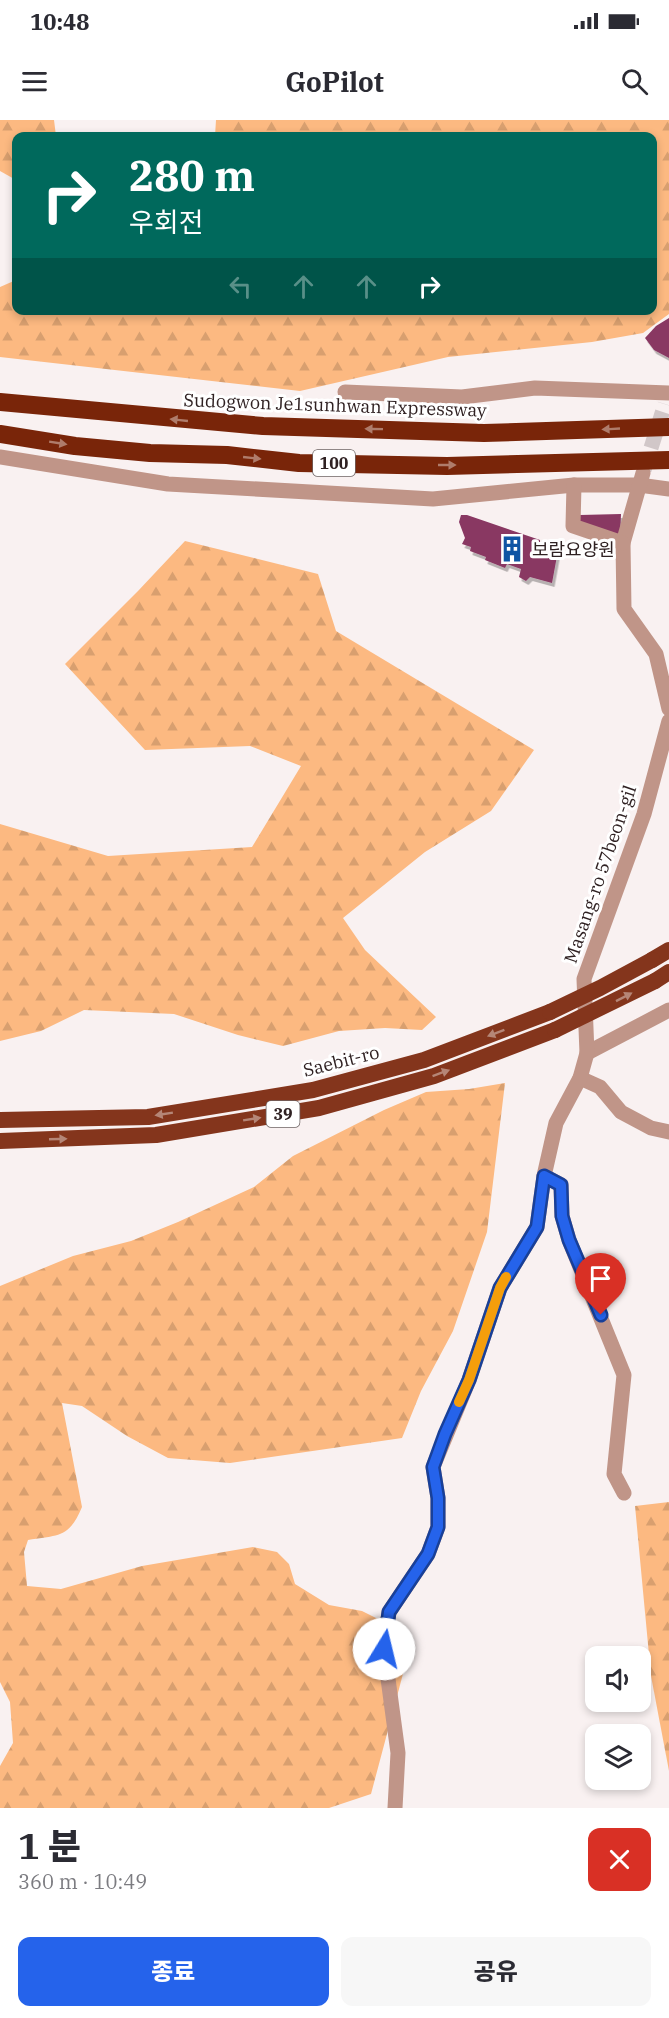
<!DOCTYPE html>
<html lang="ko">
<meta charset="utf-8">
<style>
:root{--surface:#fff;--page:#f7f7f7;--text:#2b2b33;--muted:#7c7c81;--accent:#2563eb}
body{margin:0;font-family:"IBM Plex Serif","Noto Sans KR",serif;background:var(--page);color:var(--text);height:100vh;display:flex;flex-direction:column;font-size:22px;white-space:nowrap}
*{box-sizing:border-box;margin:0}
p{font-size:20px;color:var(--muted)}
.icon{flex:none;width:33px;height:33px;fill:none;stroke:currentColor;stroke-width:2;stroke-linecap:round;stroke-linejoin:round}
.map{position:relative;height:1688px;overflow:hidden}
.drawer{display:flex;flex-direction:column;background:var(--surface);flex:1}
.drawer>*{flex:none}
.top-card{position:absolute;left:12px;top:12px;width:645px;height:183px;border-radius:12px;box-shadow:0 3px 9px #0003;background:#00695c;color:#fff;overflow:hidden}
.controls{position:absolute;left:585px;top:1526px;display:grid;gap:12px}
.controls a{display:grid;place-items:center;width:66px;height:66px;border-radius:12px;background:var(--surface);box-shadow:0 3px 9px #0003;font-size:30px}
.pin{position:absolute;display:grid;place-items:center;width:51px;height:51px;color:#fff;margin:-62px -26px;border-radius:50% 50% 50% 0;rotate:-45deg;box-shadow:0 0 6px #0007}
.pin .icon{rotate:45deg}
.me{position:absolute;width:66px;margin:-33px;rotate:9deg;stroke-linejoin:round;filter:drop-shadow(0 0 4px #0008)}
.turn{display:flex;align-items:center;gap:21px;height:126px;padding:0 18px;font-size:27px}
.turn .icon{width:78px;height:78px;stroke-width:2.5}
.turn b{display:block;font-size:42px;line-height:51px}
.lanes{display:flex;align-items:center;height:57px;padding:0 18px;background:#0003;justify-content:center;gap:30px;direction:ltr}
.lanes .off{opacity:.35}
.round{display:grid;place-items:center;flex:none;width:63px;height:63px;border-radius:12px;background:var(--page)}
.headline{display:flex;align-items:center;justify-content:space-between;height:102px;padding:0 18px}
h1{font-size:36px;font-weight:800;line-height:45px}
.primary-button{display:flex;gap:12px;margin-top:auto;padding:12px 18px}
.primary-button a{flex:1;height:69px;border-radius:12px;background:var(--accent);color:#fff;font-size:24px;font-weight:800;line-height:69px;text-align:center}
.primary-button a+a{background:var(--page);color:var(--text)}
.status{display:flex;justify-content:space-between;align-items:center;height:42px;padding:0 30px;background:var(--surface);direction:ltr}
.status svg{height:16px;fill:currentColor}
header{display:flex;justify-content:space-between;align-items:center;height:78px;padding:0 18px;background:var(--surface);font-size:27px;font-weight:800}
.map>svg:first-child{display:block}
.forest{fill:url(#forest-firs)}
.building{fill:#893762;filter:url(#shadow)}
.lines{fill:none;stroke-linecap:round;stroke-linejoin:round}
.minor-tunnel{stroke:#d1c7c8;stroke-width:15;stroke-dasharray:15 8;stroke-linecap:butt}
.minor{stroke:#c09588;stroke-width:15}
.trunk{stroke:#84351c;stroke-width:16}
.motorway{stroke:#792509;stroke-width:18}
.trunk-bridge{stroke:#84351c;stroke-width:16}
.oneway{fill:#af7c6b}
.oneway2{fill:#b58677}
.route-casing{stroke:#184099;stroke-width:15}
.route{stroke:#2563eb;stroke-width:10}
.slow{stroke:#f59e0b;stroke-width:10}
.labels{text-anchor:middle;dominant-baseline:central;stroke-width:6;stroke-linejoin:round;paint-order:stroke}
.shield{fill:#fff;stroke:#6d6464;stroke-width:1.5}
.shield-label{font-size:16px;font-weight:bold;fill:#2f2122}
.street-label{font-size:18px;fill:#2f2122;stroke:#fff}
.poi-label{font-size:18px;fill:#2f2122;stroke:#fff;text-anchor:start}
</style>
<div class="status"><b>10:48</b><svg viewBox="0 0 49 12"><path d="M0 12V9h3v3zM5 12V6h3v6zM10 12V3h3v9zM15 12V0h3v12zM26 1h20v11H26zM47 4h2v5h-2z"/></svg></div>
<header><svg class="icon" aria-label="menu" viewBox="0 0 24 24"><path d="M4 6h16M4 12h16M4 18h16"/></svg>GoPilot<svg class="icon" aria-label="search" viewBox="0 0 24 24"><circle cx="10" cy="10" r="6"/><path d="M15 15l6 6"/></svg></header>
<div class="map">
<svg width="669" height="1688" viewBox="0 0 669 1688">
<defs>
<pattern id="forest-firs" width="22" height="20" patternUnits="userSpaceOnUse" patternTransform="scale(1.5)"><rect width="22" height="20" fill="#fcb981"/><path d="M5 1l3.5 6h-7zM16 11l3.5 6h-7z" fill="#d89f6f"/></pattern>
<filter id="shadow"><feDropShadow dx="2.5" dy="4" stdDeviation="0" flood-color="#0004"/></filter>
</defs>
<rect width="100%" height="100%" fill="#f9f1f1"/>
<!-- forest -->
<g class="forest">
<path d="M0,0H54L56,16H16V60L0,51Z"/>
<path d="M216,0H669V194L643,213L592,222L448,237L300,271L0,237V167L16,160V190H652V16H215Z"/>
<path d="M185,421L318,454L336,511L534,630L491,691L425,732L343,798L365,830L436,897L422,910L385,908L339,911L283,926L238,915L174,894L84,890L41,911L0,921V704L108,736L252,727L301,646L250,626L145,630L65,544L138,471Z"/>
<path d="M505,963L487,1112L453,1211L421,1271L402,1318L230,1343L168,1338L127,1316L82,1286L62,1283L82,1387C69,1418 59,1415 28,1420L24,1432L27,1466L61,1469L142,1446L253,1427L277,1432L289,1444L295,1464L329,1485L362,1491L390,1505L408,1535L371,1674L329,1688H0V1646L13,1623L10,1582L0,1562V1166L73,1136L131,1121L178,1102L254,1067L293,1036L384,990L426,972L469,969Z"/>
<path d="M669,1382V1651L651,1556L635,1386Z"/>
</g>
<!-- building -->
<g class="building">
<path d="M669,198V238L654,230L645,218L656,206Z"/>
<path d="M621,394L620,418L579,404L580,395Z"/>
<path d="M461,395H467L540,420V423L552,428L557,436L552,463L530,457L526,461L519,457L521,449L507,444L505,448L485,440L486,437L470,431L471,427L462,424L465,418L459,402Z"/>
</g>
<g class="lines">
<!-- minor-tunnel -->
<path class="minor-tunnel" d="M644,350L665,284"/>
<!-- minor -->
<g class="minor">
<path d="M345,272L462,277L535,268L669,273"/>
<path d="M0,337L168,364L433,379L574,365H639L669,369"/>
<path d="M643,353L623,423L624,489L656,534L669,589"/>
<path d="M574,365L573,406L623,423"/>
<path d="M587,933L669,890"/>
<path d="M580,958L600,967L621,992L651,1008L669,1012"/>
<path d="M544,1056L561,1065L562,1096L569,1120L624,1255L614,1354L624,1373"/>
<path d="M395,1688L398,1633L384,1529L389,1492L428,1434L438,1407V1378L433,1347L469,1260L500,1168L537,1107L544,1056L556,1003L580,958L587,933L584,859L644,694L669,601"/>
</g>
<!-- trunk -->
<g class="trunk">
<path d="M652,840L669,830"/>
<path d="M655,861L669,852"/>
<path d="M0,1000L148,997L313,970L424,940L550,892"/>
<path d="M0,1021L156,1015L319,988L434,956L555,910"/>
</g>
<!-- motorway -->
<g class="motorway">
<path d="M0,282L263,306L484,313L669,307"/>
<path d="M0,314L75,326L150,333L227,335L299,343L447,346L669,340"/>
</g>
<!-- trunk-bridge -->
<g class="trunk-bridge">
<path d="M550,892L600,868L652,840"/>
<path d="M555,910L655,861"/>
</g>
</g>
<!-- one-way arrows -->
<defs><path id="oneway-solid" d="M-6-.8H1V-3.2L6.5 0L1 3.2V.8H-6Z" transform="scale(1.5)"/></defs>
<g class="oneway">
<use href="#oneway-solid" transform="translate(179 300) rotate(-174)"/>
<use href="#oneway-solid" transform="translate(374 309) rotate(-179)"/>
<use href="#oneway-solid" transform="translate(611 309) rotate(177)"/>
<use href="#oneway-solid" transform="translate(58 323) rotate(9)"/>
<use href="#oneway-solid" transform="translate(252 338) rotate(6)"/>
<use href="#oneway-solid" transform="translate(447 345)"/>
</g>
<g class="oneway2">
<use href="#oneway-solid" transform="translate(624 877) rotate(-27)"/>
<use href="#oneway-solid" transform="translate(496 913) rotate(159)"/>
<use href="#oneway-solid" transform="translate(441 953) rotate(-20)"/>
<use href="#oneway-solid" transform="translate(164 994) rotate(171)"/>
<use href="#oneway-solid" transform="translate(252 999) rotate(-9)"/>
<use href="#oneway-solid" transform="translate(58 1019) rotate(-2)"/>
</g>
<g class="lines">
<!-- route casing -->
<g class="route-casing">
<path id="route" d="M384,1529L389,1492L428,1434L438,1407V1378L433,1347L445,1314L469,1260L500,1168L537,1107L544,1056L561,1065L562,1096L569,1120L601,1195"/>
</g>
<!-- route -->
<use href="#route" class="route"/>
<!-- slow -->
<path class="slow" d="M459,1282L469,1260L500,1168L506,1157"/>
</g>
<!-- icons -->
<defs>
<g id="building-bare" transform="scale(2.07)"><path d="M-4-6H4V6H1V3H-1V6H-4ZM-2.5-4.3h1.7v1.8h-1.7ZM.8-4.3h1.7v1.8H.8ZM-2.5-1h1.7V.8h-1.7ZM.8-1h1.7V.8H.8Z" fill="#0f55a4" stroke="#fff" stroke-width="2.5" paint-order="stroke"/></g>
</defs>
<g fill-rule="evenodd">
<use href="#building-bare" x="512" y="429"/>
</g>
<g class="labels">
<!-- shield labels -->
<g class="shield">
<rect x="313" y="330" width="42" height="26" rx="4.5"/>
<rect x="266.5" y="981" width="33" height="26" rx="4.5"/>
</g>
<g class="shield-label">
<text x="334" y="343">100</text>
<text x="283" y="994">39</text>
</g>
<!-- street labels -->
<g class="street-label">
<text transform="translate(335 285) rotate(2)">Sudogwon Je1sunhwan Expressway</text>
<text transform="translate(600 754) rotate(-71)">Masang-ro 57beon-gil</text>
<text transform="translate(341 941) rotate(-14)">Saebit-ro</text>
</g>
<!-- poi labels -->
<g class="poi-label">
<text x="532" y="429">보람요양원</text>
</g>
</g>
</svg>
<div class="controls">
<a><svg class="icon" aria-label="sound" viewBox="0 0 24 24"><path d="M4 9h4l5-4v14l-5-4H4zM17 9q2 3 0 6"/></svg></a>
<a><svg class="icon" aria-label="layers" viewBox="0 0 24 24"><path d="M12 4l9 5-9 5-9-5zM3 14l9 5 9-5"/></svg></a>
</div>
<div class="pin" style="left:601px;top:1195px;background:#d93025"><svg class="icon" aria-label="arrive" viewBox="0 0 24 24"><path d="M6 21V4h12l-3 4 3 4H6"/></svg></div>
<svg class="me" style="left:384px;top:1529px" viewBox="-20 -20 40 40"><circle r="19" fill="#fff"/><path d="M0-13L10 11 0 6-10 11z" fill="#2563eb"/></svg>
<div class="top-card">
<div class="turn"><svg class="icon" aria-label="right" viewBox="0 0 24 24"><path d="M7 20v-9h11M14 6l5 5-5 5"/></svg><div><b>280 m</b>우회전</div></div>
<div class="lanes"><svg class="icon off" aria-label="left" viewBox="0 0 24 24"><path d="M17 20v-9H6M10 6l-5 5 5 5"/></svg><svg class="icon off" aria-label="ahead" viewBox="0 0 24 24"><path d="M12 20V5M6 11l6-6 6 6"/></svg><svg class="icon off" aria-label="ahead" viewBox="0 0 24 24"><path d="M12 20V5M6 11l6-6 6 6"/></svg><svg class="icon" aria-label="right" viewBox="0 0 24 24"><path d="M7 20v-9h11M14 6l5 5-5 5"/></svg></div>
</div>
</div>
<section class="drawer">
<div class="headline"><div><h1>1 분</h1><p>360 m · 10:49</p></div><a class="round" style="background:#d93025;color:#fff"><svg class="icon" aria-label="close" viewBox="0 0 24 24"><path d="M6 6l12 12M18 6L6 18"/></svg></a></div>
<div class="primary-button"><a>종료</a><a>공유</a></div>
</section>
